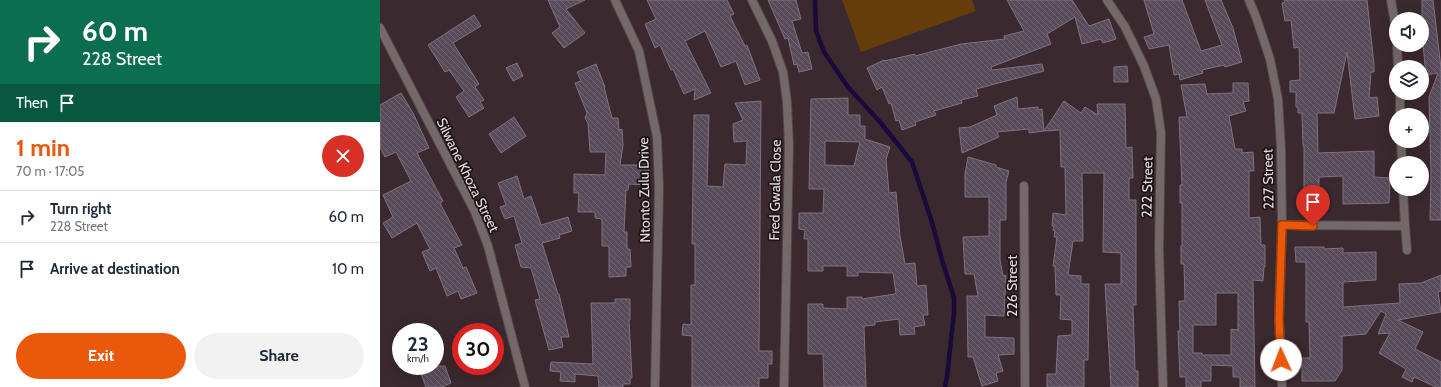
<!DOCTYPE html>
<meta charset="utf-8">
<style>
:root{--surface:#fff;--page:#f2f2f3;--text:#1f2937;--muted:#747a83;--line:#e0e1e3;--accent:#ea580c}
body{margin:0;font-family:Cabin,sans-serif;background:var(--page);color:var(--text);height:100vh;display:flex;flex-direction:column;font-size:15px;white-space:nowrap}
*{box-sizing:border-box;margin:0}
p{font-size:13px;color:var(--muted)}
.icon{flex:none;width:22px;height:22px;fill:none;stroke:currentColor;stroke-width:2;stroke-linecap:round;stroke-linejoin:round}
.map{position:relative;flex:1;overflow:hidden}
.side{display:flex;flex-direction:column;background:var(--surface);width:380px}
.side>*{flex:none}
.top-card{background:#0b6e4f;color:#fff;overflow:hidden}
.buttons{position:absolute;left:1009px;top:12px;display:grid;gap:8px}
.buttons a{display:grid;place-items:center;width:40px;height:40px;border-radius:50%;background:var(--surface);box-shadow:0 4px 16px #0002;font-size:20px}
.speed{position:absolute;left:12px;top:323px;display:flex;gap:8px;font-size:20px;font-weight:700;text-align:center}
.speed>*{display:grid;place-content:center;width:52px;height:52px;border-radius:50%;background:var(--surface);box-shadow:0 4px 16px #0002;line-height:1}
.speed small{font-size:10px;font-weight:400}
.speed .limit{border:6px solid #d22;background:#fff;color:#111}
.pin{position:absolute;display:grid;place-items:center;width:34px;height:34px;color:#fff;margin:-41px -17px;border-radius:50% 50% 50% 0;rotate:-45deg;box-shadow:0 0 4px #0007}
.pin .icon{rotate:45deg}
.me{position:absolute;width:44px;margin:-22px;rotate:358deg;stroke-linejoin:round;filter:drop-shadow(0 0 3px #0008)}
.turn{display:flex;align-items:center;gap:14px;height:84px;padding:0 16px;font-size:18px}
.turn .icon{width:52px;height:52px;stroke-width:2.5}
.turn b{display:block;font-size:28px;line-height:34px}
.then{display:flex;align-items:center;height:38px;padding:0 16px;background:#0003;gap:8px;font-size:15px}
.round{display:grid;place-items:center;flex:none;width:42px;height:42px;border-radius:21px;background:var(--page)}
.summary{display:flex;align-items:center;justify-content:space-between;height:68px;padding:0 16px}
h1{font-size:24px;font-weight:800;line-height:30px;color:var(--accent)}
.cta{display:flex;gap:8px;margin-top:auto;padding:8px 16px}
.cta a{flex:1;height:46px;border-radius:24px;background:var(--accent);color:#fff;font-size:16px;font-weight:800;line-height:46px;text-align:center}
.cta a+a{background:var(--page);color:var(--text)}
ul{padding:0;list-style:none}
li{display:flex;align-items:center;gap:12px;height:52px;padding:0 16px;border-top:1px solid var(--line)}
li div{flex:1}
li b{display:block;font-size:15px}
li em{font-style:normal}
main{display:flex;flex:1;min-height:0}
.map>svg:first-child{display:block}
.pitch{fill:#653d0b}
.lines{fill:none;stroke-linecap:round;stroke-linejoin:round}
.stream{stroke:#190a3c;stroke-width:4.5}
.building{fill:url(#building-back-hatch);stroke:#7f7180;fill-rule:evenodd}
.street-casing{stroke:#55454a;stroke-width:10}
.street{stroke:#736968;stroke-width:8}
.route-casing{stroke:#983908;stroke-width:10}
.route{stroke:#ea580c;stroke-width:7}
.labels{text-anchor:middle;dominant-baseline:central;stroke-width:3.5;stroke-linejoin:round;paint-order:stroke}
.street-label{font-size:14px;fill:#e5dadd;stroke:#1c1416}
</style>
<main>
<section class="side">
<div class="top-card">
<div class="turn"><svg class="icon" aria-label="right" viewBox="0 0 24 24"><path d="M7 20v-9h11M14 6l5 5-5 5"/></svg><div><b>60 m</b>228 Street</div></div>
<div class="then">Then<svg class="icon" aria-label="arrive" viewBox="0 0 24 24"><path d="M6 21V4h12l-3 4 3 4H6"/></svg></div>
</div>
<div class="summary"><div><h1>1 min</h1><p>70 m · 17:05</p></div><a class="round" style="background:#d93025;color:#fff"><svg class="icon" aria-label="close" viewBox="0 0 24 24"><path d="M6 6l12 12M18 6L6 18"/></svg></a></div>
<ul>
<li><svg class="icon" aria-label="right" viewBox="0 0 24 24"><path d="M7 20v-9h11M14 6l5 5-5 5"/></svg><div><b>Turn right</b><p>228 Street</p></div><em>60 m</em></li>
<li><svg class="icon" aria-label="arrive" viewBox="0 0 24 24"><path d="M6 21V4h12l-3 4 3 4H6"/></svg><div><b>Arrive at destination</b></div><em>10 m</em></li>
</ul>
<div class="cta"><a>Exit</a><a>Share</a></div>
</section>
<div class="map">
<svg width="1061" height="387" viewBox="0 0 1061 387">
<defs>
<pattern id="building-back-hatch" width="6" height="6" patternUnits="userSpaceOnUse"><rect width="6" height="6" fill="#594c5a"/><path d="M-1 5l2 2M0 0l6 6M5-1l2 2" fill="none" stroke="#716571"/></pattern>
</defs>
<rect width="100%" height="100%" fill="#3a292e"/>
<!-- pitch -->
<path class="pitch" d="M462,0H592L596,11L481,52Z"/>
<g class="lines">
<!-- stream -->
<path class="stream" d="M435,0L436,31L444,52L468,87L500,122L532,162L551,219L562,260L574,298V312L567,377L565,387"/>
</g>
<!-- building -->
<g class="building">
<path d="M168,0H205L186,9L205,33L184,48L172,33L180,27Z"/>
<path d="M267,0H347L354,14L350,16L365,46L367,45L380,80L365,85L356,61L341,67L325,31L305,41L331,93L314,100L315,89L304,94L293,69L291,70L280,45L275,48L265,24L276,19Z"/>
<path d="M388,0H416L421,19L412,21L422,53L428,52L432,69L419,72L417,64L414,65L408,38L405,39Z"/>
<path d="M627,0H692L709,26L729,19L736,39L723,43L721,39L702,44L695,17L667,34L671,44L611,67L612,70L662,64L664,71L596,89L598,96L581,100L582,103L554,111L556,115L535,122L536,125L522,130L519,120L516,121L511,103L509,104L502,87L497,90L487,68L504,60V61L535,54V56L581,44L625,39L624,36L644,31Z"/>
<path d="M764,0H802L821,51L842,45L825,0H841L853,28L862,62L845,67L844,65L822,70L823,73L800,80L799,74L794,75L789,45L769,49L764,37L774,34Z"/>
<path d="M904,0H987L994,65V72H991L989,98L997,97L999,116L975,119L967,52L954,113H937L938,153L994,151V177L1010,178L1009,203L963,204V176L939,177V203L924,204V146H923L922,113H918V107H916V92H910V81L920,80L919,47L914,48L911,20L905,21L902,3L905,2Z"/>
<path d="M1042,0H1053L1061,68V220H1050L1051,174L1049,97L1058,73L1046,75L1042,35Z"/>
<path d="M94,15L101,26L73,43L99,84L95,87L104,100L100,102L104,108L89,117L76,97L84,91L69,70L65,72L48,45Z"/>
<path d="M137,63L143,76L133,81L126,68Z"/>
<path d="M216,64L225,87H224L232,118H238L239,130L242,129L243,145L240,165H269L268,185L249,184L248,190H246L244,232H247V249H250L251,267H246V276L229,277V246H222V219L215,218V212H198L199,193H194V174L225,175L226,152H210L208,123L205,118L207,113L195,83L201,81L197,72Z"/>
<path d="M747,66L748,82H734V67Z"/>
<path d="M853,83H868L869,101L863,102L866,111L849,116L855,149H862V153L873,152L874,171H869V218L880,217L881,245H885V267H884L883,281L873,280L875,387H860V377H853V366L831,365V381H821V387H806V377H800L798,331H800L799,301H805L804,264H801V246H802V203H800V185H802L799,117H807L801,85L825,84L827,94L853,93ZM836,293H858V330L851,329V355H822V353H813V325H836Z"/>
<path d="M21,93L33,113L49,148L37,153L63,201L60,203L82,245L74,248L83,268L86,267L97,293L81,299L78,291L67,296L56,268L50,271L42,252L50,249L37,223L12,238L3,223L13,217L3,195L31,181L16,152L5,157L0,147V105Z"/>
<path d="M637,97L638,109L658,107V110L662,109L664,131L649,133V129L617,132L619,137L582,153L579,128L590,127L617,115L614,106Z"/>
<path d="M468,98V115H480V126H485V139L510,147L506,159L509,193L516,192L520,236L525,264L535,263L537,286L546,285L548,315H543L545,325L534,327L535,334L520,335L519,319L495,322V325L484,326L486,387H444L443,354H428V304H443V308L467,309V297H482V299L515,294L516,293L513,273L478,272V276H467V266H443V271H428V239H424L425,230L419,229V213H443L444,189H429L431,99ZM445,141L480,142L474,166L445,165Z"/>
<path d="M381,101L379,351H392V364H388V378H379V387H312V336L302,335L303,324L311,325V285H315V244H312L314,115H329L327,186L343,187L345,164L366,165L367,141L354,142L353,124L363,120L355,103Z"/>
<path d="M684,101L701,113L705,107L718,115L717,104H745L746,148L752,147L753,178H749V200H756V305H753L755,371H758V387H731L725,284H741V253L723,252L724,173H702L703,241H693L688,275L701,276V284H709L708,360H704V387H667V374H676L678,336L692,335V320L680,319L681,295H676L675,266H673L677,237H674L675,231L673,230L674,226H672L673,213L686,215L685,167H681L680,130L664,131Z"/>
<path d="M134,117L146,136L121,153L109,134Z"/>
<path d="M588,157L616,165V167L629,171L626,182V220H620V260L623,276L626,275L624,316L605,315V337L634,338V354L618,355L623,371L616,373L618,381L602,386L593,357H588L587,296H598L594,274H585L583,237L609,236V197H585V174Z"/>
<path d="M137,176L144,199L151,196L161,225L188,217L192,231L179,235L180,238L162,243L178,294H179L189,337H181L183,347L169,350L155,300L160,299L151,268L141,267L135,245L142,243L134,216L125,219L120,207L126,205L118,183Z"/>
<path d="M915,247H944V249L963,248V253L996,252V280L963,282V307L1020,303L1019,284L1041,283L1061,275V291L1058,292L1061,312L1018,320L1043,332L1035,349L1061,362V387H1056L1034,377L1032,382L1022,377L1026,369L999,353L1010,333L998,334L1006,314L1001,311L986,334L962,336V370L955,381H922V358H930L929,322H926V262H916Z"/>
<path d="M235,299H250V320H249L252,378H250V384H243V387H219L218,376L195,374V382L180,381L181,372L170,371L171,362L213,364L211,303H235Z"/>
<path d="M38,366H65L71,383L62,387H46Z"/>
</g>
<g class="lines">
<!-- street casing -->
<g class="street-casing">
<g id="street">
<path d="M235,0L259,51L277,137L279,188L275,387"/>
<path d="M372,0L392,41L403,72L407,102L409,146L404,387"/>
<path d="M727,0L745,27L764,66L776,99L781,133L779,248L783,387"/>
<path d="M869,0L876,17L890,59L898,99L901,148L902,225L899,320L902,387"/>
<path d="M1011,0L1016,30"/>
<path d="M0,28L95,212L108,246L145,387"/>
<path d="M1017,45L1018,67"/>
<path d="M1020,93V115"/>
<path d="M1021,141L1022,163"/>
<path d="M644,186L645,387"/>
<path d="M1023,189L1025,226L1027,250"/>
<path d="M902,225L1025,226"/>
</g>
</g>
<!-- street -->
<use href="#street" class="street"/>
</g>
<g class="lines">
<!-- route casing -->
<g class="route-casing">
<path id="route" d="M901,360L899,320L902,225L933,226"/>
</g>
<!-- route -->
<use href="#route" class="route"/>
</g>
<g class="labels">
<!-- street labels -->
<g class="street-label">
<text transform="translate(88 175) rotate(64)">Silwane Khoza Street</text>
<text transform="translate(888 179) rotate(-91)">227 Street</text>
<text transform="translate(767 187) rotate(-89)">222 Street</text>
<text transform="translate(264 190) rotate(-91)">Ntonto Zulu Drive</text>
<text transform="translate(395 190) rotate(-89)">Fred Gwala Close</text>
<text transform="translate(632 286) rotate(-90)">226 Street</text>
</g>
</g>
</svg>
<div class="buttons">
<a><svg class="icon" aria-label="sound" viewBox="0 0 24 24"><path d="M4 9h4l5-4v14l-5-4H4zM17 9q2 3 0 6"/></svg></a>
<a><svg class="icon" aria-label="layers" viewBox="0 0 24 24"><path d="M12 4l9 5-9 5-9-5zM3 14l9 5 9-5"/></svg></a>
<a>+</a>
<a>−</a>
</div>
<div class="speed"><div>23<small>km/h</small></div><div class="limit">30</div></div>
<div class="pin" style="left:933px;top:226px;background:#d93025"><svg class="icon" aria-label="arrive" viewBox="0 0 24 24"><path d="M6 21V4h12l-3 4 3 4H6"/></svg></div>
<svg class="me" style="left:901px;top:360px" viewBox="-20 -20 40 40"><circle r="19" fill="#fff"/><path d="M0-13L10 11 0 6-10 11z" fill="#ea580c"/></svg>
</div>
</main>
